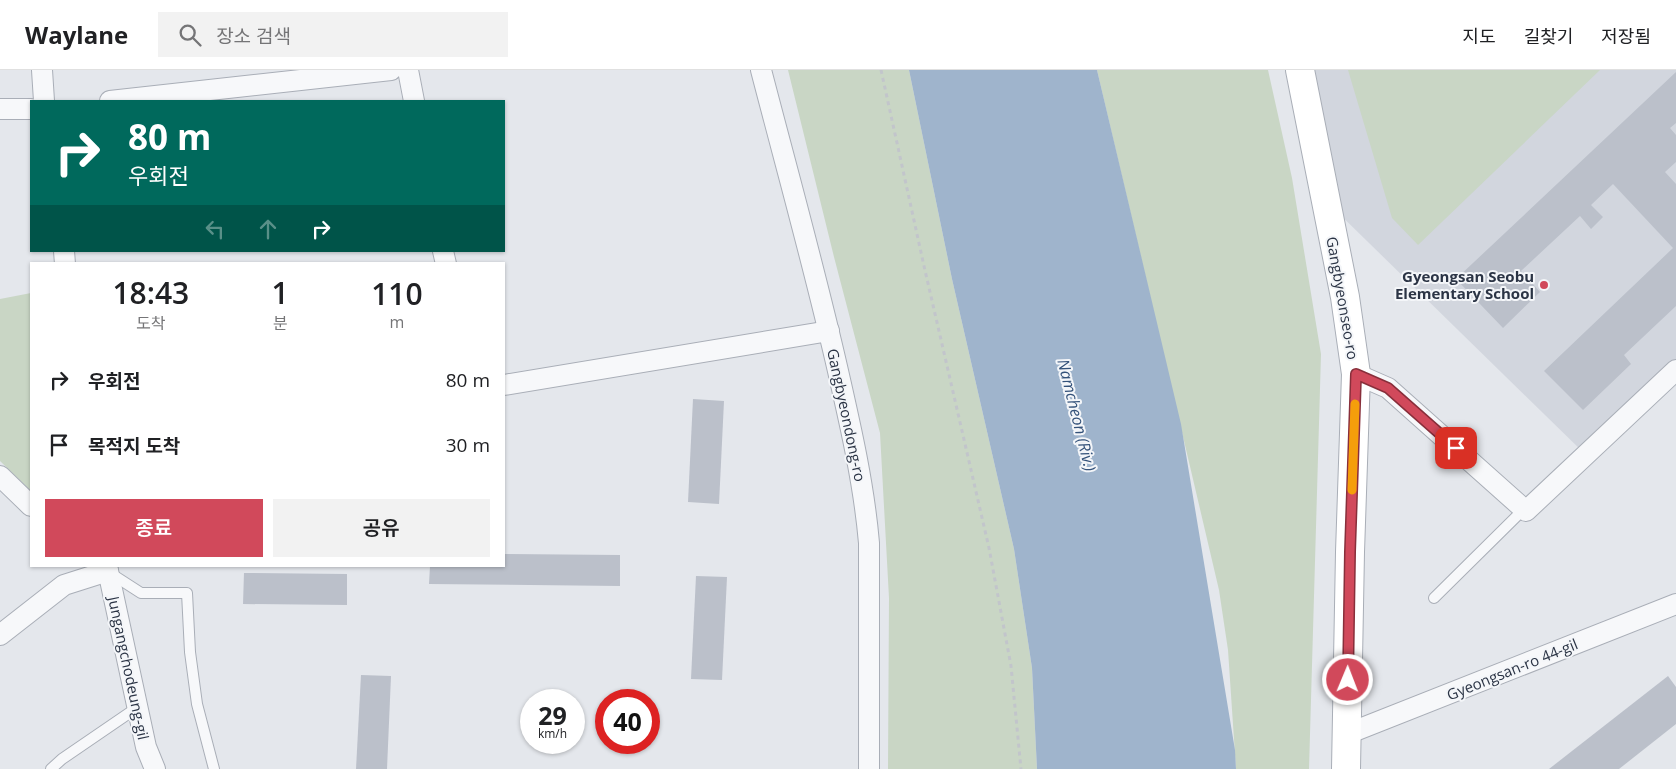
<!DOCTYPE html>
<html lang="ko">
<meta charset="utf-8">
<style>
:root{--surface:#fff;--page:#f2f2f2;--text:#202124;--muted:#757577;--line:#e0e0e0;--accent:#d1495b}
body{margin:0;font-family:"Open Sans","Noto Sans KR",sans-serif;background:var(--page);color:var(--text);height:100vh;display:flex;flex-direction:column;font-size:19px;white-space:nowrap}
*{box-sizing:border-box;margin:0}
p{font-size:16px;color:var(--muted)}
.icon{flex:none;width:28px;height:28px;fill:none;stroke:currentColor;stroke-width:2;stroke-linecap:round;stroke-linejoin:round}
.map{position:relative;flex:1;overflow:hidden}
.details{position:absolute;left:30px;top:192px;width:475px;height:305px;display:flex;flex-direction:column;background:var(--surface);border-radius:0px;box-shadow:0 1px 4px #0004}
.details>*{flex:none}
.guide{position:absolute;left:30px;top:30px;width:475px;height:152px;border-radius:0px;box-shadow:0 1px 4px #0004;background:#00695c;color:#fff;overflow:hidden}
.speed{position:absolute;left:520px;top:619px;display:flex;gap:10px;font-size:25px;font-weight:700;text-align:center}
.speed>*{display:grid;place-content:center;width:65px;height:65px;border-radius:50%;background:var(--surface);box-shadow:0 1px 4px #0004;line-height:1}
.speed small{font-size:12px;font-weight:400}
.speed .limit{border:8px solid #d22;background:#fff;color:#111}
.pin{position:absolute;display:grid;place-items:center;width:42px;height:42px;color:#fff;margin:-21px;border-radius:10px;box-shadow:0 2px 8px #0006}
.me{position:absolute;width:55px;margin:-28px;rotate:1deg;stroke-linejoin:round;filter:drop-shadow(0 0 4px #0008)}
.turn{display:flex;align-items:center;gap:18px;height:105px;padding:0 15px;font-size:22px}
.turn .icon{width:65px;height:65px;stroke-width:2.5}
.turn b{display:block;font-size:35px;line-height:42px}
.lanes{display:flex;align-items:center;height:48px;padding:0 15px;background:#0003;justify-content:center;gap:25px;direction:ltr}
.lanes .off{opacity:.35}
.eta{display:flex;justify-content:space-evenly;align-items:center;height:85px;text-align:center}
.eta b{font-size:30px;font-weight:600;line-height:35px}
.primary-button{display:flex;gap:10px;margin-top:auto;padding:10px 15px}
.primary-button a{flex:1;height:58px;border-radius:0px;background:var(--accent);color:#fff;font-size:20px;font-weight:600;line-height:58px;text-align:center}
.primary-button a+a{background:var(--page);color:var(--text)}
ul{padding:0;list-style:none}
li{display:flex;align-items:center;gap:15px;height:65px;padding:0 15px}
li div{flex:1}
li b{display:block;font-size:19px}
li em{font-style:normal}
header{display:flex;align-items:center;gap:30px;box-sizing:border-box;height:70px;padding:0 25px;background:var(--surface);border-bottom:1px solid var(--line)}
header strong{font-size:24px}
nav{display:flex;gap:28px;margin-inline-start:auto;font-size:18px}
.search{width:350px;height:45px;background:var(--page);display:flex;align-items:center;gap:12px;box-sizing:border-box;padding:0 18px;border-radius:0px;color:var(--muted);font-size:19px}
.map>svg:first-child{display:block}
.built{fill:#d2d6de}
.green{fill:#c9d6c5}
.water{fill:#9fb4cc}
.building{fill:#bbc0ca}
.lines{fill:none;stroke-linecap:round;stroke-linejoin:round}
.lane-casing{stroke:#a9aeb7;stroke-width:12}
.street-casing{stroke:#a9aeb7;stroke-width:22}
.secondary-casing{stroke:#a9aeb7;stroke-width:30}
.path{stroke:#c2c5cb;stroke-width:3;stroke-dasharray:4 4;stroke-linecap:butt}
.lane{stroke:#f7f8fa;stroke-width:10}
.street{stroke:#f7f8fa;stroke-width:20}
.secondary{stroke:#fff;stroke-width:28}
.route-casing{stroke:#882f3b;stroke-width:12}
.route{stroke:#d1495b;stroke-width:9}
.slow{stroke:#f59e0b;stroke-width:9}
.poi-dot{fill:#d1495b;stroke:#f4f6f9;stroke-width:2}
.labels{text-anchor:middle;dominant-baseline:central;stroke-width:4;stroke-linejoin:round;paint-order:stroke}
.poi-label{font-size:15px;font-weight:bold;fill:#2b3445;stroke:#f4f6f9;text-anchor:end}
.street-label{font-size:15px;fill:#2b3445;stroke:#f4f6f9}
.water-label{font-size:16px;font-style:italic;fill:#34527a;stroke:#f4f6f9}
</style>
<header>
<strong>Waylane</strong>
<div class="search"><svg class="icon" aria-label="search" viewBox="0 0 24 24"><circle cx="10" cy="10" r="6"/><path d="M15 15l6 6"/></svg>장소 검색</div>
<nav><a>지도</a><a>길찾기</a><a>저장됨</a></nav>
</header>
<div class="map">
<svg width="1676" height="699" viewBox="0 0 1676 699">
<rect width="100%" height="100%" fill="#e4e7ec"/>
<!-- built -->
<path class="built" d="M1300,0H1676V300L1586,385L1325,130Z"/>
<!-- green -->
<g class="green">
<path d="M788,0H909L952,209L1014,479L1032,598L1037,699H888L889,528L880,363L834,187Z"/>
<path d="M1097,0H1268L1292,108L1321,284L1309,699H1236L1228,580L1219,520Z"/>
<path d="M1348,0H1600L1418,175L1392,148Z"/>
<path d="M31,223V421L0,391V229Z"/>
</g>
<!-- water -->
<path class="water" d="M909,0H1097L1181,354L1235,680L1236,699H1037L1032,598L1014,479L952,209Z"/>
<!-- building -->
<g class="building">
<path d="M1676,2V53L1670,58L1676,65V92L1665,102L1676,114V236L1624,285L1631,294L1583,340L1544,301L1673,178L1613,114L1591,135L1603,147L1591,159L1580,146L1521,201L1540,222L1503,258L1456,209Z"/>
<path d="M693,329L724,331L719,434L688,432Z"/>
<path d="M504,484L620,485V516L429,514L430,496H504Z"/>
<path d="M244,503L347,504V535L243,534Z"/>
<path d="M696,506L727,507L722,610L691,609Z"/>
<path d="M361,605L391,606L387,699H356Z"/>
<path d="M1668,606L1676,617V654L1619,699H1549Z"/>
</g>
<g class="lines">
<!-- lane casing -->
<g class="lane-casing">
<g id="lane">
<path d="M110,503L141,523H187L190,582L197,634L214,699"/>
<path d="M1434,528L1524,439"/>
<path d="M51,699L62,689L138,637"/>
</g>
</g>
<!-- street casing -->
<g class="street-casing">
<g id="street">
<path d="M42,0L44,31"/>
<path d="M408,0L414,31"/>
<path d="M761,0C787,100 815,200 838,301C851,358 864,415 869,473V699"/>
<path d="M110,31L391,0"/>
<path d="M0,39H31"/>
<path d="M64,181L65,194"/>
<path d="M443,181L446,194"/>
<path d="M1356,304L1388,318L1526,441L1676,300"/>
<path d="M504,315L829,261"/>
<path d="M0,406L31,436"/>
<path d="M107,496L146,677L155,699"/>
<path d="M0,565L64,515L108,501"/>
<path d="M1347,664L1676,534"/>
</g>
</g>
<!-- secondary casing -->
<g class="secondary-casing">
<path id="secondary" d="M1300,0L1345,227L1356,304L1350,482L1346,699"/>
</g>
<!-- path -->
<path class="path" d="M881,0L924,196L989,478L1011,596L1021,699"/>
<!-- lane -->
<use href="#lane" class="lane"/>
<!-- street -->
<use href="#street" class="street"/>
<!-- secondary -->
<use href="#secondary" class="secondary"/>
</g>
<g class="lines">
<!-- route casing -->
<g class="route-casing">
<path id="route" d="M1348,610L1350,482L1356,304L1388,318L1456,378"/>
</g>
<!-- route -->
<use href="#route" class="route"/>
<!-- slow -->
<path class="slow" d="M1352,420L1355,334"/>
</g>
<!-- markers -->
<circle class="poi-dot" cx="1544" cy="215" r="5"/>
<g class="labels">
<!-- poi labels -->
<g class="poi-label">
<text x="1534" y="206">Gyeongsan Seobu<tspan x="1534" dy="17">Elementary School</tspan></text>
</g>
<!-- street labels -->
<g class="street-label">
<text transform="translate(1343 228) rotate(80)">Gangbyeonseo-ro</text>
<text transform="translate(847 345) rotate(78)">Gangbyeondong-ro</text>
<text transform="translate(129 598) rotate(78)">Jungangchodeung-gil</text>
<text transform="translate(1512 599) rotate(-22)">Gyeongsan-ro 44-gil</text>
</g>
<!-- water labels -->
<g class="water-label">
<text transform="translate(1077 345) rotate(76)">Namcheon (Riv.)</text>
</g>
</g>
</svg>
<div class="speed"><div>29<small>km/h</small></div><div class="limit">40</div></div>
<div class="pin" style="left:1456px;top:378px;background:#d93025"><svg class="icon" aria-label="arrive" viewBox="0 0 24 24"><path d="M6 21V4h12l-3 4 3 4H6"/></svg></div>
<svg class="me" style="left:1348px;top:610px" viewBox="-20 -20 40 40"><circle r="17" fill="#d1495b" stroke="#fff" stroke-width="3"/><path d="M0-11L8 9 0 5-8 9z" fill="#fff"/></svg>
<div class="guide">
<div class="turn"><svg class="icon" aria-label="right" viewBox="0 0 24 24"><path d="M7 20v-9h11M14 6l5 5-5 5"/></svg><div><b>80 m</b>우회전</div></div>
<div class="lanes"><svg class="icon off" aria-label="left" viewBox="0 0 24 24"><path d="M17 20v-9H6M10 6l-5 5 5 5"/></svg><svg class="icon off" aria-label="ahead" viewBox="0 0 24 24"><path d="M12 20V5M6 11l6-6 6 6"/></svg><svg class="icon" aria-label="right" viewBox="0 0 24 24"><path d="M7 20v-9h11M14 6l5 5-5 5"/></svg></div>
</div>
<section class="details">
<div class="eta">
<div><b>18:43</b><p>도착</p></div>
<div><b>1</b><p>분</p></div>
<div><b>110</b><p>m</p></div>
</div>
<ul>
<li><svg class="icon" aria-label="right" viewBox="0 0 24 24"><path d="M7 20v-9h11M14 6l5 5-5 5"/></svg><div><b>우회전</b></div><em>80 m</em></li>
<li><svg class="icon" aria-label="arrive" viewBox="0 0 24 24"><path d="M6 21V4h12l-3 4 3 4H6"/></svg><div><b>목적지 도착</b></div><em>30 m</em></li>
</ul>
<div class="primary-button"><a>종료</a><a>공유</a></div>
</section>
</div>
